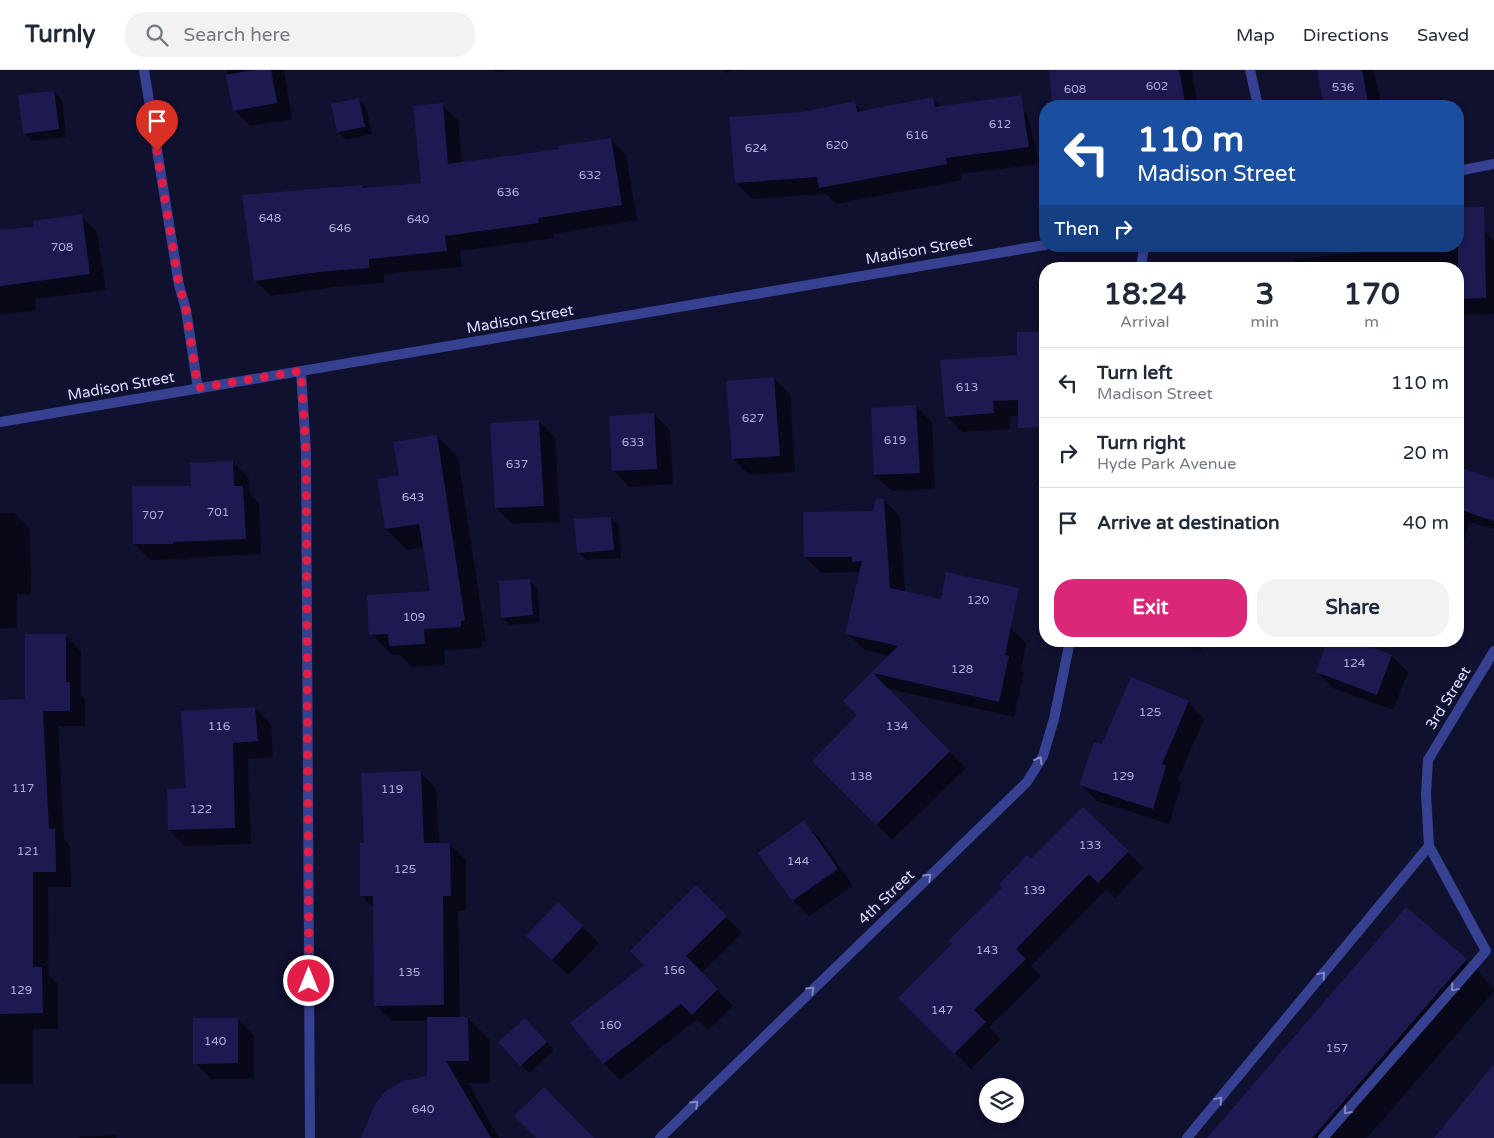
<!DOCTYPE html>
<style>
:root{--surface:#fff;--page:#f2f2f3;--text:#1f2937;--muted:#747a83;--line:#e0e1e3;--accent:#db2777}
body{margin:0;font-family:"Varela Round",sans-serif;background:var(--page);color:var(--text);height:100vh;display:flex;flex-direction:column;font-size:19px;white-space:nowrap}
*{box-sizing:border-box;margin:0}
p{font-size:16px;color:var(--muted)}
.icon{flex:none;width:28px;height:28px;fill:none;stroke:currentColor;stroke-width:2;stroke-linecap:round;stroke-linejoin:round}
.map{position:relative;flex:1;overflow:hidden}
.drawer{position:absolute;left:1039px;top:192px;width:425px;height:385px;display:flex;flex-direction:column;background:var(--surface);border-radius:20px;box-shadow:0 2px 8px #0003}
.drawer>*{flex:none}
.hud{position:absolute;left:1039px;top:30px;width:425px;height:152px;border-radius:20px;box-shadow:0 2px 8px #0003;background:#1a4fa0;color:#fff;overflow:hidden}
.buttons{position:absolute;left:979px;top:1008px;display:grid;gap:10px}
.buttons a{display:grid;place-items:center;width:45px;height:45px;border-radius:50%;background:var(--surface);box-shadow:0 2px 8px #0003;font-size:25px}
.pin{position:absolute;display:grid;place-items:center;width:42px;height:42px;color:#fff;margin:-51px -21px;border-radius:50% 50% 50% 0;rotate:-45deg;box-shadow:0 0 5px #0007}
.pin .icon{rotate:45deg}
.me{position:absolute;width:55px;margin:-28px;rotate:0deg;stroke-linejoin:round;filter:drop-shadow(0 0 4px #0008)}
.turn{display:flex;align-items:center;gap:18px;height:105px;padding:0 15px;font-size:22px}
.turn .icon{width:65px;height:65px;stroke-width:2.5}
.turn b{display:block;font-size:35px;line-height:42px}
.then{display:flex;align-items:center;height:48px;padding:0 15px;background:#0003;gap:10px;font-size:19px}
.eta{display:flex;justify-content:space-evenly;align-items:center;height:85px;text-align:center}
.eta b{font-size:30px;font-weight:700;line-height:35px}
.primary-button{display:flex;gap:10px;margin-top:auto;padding:10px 15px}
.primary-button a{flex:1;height:58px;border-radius:20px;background:var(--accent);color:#fff;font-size:20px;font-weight:700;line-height:58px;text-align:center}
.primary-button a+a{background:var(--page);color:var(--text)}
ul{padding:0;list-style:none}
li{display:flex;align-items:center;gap:15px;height:70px;padding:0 15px;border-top:1px solid var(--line)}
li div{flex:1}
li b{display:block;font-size:19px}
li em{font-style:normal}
header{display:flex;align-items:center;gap:30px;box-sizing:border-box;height:70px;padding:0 25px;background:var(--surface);border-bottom:1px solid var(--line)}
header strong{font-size:24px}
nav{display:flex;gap:28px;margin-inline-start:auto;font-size:18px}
.search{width:350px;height:45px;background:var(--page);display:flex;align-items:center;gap:12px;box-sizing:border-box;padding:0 18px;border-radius:20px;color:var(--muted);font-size:19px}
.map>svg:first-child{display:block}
.shadow{fill:#0007}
.building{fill:#1d1a52}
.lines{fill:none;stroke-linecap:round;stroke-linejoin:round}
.service{stroke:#374192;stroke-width:10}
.minor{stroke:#374192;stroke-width:10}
.tertiary{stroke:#374192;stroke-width:10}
.oneway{stroke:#8288c3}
.route{stroke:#e11d48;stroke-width:9;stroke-dasharray:0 16.2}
.labels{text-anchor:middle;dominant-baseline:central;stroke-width:5;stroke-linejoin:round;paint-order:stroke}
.number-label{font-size:12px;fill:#adaed4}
.street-label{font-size:15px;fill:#dddfff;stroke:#10102f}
</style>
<header>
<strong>Turnly</strong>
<div class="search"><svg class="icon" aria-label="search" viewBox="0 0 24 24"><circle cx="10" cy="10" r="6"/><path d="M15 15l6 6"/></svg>Search here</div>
<nav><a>Map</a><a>Directions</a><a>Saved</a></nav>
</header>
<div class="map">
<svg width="1494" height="1068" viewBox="0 0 1494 1068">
<rect width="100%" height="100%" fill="#10102f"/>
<!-- shadow -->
<g class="shadow">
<path d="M227,0H284L292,49L250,56L234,40Z"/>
<path d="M494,0H522L496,2Z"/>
<path d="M722,0H738L724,3Z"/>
<path d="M1051,0H1191L1198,36H1054Z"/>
<path d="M1318,0H1374L1381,36H1325Z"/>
<path d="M54,22L62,30L66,67L32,71L24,63Z"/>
<path d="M933,28L941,37L1011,28L1027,44L1040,94L961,104L962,110L836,134L826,124L752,129L736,113L803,43L854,33L863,42Z"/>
<path d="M358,29L366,37L372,64L346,70L338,62L332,35Z"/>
<path d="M442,35L458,50L462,94L560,80L611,69L626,85L637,150L553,164L554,168L460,181L462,197L384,204V213L334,217L271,226L255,210L362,116L365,119L422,114Z"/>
<path d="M81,146L97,162L106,220L35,229L36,241L0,244V161L36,158Z"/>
<path d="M1458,161H1484L1494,171V244L1458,245V199H1295L1294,189L1370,181L1369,177L1373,176H1458Z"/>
<path d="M1045,270V345L1009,346L1010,359L962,362L946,346L1018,286Z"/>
<path d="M774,308L790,324L795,402L749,405L733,389Z"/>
<path d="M916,336L932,352L935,419L892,421L875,405Z"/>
<path d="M654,344L670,360L673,414L629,417L613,400Z"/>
<path d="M539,351L555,367L560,452L512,454L496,438Z"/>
<path d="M437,366L458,388L486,571L481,572L482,578L444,580L445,595L412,597L400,585H392L371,564L431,522L424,477L407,480L386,459L379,410L400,406Z"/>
<path d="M233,392L249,408L250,424L259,433L261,484L189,488V489L150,490L134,474L192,417Z"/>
<path d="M1458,398L1494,410V459L1469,452L1458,491Z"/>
<path d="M884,430L900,446L905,522L1010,557L1026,573L1021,600L1024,603L1014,647L886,618L966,698L892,770L814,691L859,646L844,631L890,586L863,579L847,563L861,502L821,503L805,487L874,442Z"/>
<path d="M0,443H14L30,459L31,524H17V558L0,559Z"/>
<path d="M611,448L619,456L621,488L586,490L578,482Z"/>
<path d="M529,510L537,518L540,553L510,555L502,547Z"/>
<path d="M65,565L81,581V625L85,629V656H58L64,769L70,776L71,817H48L49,905L58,914V959H33V1014H0V631L27,630Z"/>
<path d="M1156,571H1203L1201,580Z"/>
<path d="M1392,586L1408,602L1393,640L1333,618L1317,602Z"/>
<path d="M1188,632L1204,649L1178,709L1182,713L1169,754L1097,731L1081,715L1102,676Z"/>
<path d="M255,638L271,654L273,687L248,689L251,774L185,776L169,760L187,720Z"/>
<path d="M420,702L436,718L439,774H450L466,790V841H458L460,948H468L490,970V1013H468L499,1068H368L429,1007L428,951H392L375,935V839L362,826L365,774Z"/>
<path d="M804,752L820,768L853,816L809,846L793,830Z"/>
<path d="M1128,782L1144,798L1115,828L1106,820L1031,896L1041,906L989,957L1001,969L971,999L900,928L954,874L1032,791Z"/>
<path d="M696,817L742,863L701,903L733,936L708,960L697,949L620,1010L604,993L572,953L646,895Z"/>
<path d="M558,834L599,873L568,905L544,882Z"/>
<path d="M1466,890L1494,918V921L1367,1068H1208Z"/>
<path d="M237,949L254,965V1009H211L195,993Z"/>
<path d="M532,957L554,980L529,1003L500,972Z"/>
<path d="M114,1065L117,1068H79V1067Z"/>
</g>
<!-- building -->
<g class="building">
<path d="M253,0H271L277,33L233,41L226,5Z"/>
<path d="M1049,0H1179L1185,32L1159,36H1052Z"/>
<path d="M1317,0H1362L1369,36H1324Z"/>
<path d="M54,21L59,59L23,64L18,25Z"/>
<path d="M1021,25L1029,77L946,88L947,94L819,118L817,107L735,113L729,47L803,42L855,31L857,42L933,27L935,37Z"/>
<path d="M359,28L365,57L337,62L331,34Z"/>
<path d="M443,33L448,94L559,79L558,76L611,68L622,135L538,148L539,153L445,166L447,181L369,189V198L318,202L254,211L242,125L363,115V118L421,113L413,36Z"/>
<path d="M1458,137H1484L1486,228L1458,229Z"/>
<path d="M82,144L90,204L0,216V160L34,157L33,151Z"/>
<path d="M1045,261V357L1018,358V330L993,331L994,343L945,347L940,290L1017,285V262Z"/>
<path d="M774,307L780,386L732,389L726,311Z"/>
<path d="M916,335L920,403L874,405L871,338Z"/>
<path d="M654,343L657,399L612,401L609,346Z"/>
<path d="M539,350L544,436L495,438L490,353Z"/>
<path d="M437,365L465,550L461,551V557L424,559L425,574L389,576L388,564L369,565L367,525L430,521L419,454L385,459L377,409L399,405L393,372Z"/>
<path d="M233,391L234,416H243L246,469L173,472V474H133L132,416H191L190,393Z"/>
<path d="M1458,397L1494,409V451L1458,439Z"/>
<path d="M876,428L884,429L890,518L941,529L946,502L1019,518L1005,585L1009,586L999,632L873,603L950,681L876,755L812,691L857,645L843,631L898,576L845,564L862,491L852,492V487H804L803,442L873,441Z"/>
<path d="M611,447L614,480L577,483L574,449Z"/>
<path d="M530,509L533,545L501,548L499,511Z"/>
<path d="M25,564H66V612H70V641H43L49,759H55L56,802H33V897H42L43,943L0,944V630L25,629Z"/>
<path d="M1327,571H1355L1392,585L1377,625L1316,602Z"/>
<path d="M1131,607L1189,631L1162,694L1166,696L1153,739L1079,715L1094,672L1102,674Z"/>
<path d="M255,637L258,671L233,673L235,758L168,760L167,719L186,718L181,641Z"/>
<path d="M421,701L424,773H450L451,826H443L444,935L374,936L373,826H360V773H364L361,703Z"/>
<path d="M1083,737L1129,781L1098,813L1089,804L1016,879L1026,889L974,940L986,952L954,984L898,928L952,874L948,871L1002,818L999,814L1027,785L1031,789Z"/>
<path d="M804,750L838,799L792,831L758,783Z"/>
<path d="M696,815L727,846L686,886L718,919L692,945L681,934L603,994L570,953L644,895L630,881Z"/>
<path d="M558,832L583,856L552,890L526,866Z"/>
<path d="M1406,837L1467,889L1312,1068H1207Z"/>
<path d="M427,947H468L469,991H446L491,1068H361L375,1034L387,1020L403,1011L427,1006Z"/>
<path d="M193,948H238V993L193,994Z"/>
<path d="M525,948L547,972L520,996L498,972Z"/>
<path d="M1494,994V1068H1434Z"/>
<path d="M544,1017L594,1068H536L514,1046Z"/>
</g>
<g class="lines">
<!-- service -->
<g class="service">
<path d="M1187,1068L1429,776"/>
<path d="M1323,1068L1486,881L1429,776L1426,724L1428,690"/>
</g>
<!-- minor -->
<g class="minor">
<path d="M144,0L179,215L186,240L198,319"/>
<path d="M1250,0L1258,36"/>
<path d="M1141,199L1144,176"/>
<path d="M301,301L306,382L310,1068"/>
<path d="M1428,690L1494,581"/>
<path d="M660,1068L1027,712L1043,686L1054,649L1070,571"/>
</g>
<!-- tertiary -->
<g class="tertiary">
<path d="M1458,101L1494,94"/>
<path d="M0,352L1045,175"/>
</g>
</g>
<!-- one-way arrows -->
<defs><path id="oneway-chevron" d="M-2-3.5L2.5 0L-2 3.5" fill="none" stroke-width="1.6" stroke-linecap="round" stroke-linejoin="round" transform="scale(1.25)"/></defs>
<g class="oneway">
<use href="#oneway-chevron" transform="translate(1039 690) rotate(-61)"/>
<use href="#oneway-chevron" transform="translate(928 807) rotate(-44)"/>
<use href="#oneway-chevron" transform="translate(1322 905) rotate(-50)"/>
<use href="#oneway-chevron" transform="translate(1454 918) rotate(131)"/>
<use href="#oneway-chevron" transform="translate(811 920) rotate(-44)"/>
<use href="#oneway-chevron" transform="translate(1219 1030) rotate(-50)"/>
<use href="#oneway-chevron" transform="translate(695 1034) rotate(-44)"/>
<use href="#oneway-chevron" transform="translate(1347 1041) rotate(131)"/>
</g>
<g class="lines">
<!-- route -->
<path class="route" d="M157,81L179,215L186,240L198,318L301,301L306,382L309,911"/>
</g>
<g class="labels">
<!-- number labels -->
<g class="number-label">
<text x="1157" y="16">602</text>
<text x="1343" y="17">536</text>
<text x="1075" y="19">608</text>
<text x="1000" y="54">612</text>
<text x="917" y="65">616</text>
<text x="837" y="75">620</text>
<text x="756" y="78">624</text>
<text x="590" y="105">632</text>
<text x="508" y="122">636</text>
<text x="270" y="148">648</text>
<text x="418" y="149">640</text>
<text x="340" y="158">646</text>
<text x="62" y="177">708</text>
<text x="967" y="317">613</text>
<text x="753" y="348">627</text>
<text x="895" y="370">619</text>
<text x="633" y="372">633</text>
<text x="517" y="394">637</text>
<text x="413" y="427">643</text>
<text x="218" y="442">701</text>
<text x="153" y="445">707</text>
<text x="978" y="530">120</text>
<text x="414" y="547">109</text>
<text x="1354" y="593">124</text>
<text x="962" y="599">128</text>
<text x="1150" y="642">125</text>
<text x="219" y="656">116</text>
<text x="897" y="656">134</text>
<text x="861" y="706">138</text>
<text x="1123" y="706">129</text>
<text x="23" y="718">117</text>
<text x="392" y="719">119</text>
<text x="201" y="739">122</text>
<text x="1090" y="775">133</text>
<text x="28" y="781">121</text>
<text x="798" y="791">144</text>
<text x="405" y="799">125</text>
<text x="1034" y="820">139</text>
<text x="987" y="880">143</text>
<text x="674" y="900">156</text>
<text x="409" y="902">135</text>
<text x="21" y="920">129</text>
<text x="942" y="940">147</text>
<text x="610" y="955">160</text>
<text x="215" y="971">140</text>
<text x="1337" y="978">157</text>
<text x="423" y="1039">640</text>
</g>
<!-- street labels -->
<g class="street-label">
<text transform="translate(919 180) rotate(-10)">Madison Street</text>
<text transform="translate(520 249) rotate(-10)">Madison Street</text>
<text transform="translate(121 316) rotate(-10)">Madison Street</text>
<text transform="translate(1448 628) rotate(-58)">3rd Street</text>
<text transform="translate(886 827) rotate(-44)">4th Street</text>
</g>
</g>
</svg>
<div class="buttons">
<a><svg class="icon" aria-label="layers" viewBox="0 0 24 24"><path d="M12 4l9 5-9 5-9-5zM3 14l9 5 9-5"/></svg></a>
</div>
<div class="pin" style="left:157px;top:81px;background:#d93025"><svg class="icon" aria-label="arrive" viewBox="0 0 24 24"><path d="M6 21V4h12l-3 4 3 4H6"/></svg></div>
<svg class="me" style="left:309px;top:911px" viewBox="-20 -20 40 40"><circle r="17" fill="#e11d48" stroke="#fff" stroke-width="3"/><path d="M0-11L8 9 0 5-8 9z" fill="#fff"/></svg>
<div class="hud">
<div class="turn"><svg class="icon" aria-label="left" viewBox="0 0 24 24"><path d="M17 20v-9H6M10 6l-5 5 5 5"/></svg><div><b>110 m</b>Madison Street</div></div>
<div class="then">Then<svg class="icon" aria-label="right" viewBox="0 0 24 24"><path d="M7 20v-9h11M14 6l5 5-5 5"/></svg></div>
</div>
<section class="drawer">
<div class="eta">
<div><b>18:24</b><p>Arrival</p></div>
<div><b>3</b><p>min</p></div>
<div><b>170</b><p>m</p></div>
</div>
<ul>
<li><svg class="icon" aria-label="left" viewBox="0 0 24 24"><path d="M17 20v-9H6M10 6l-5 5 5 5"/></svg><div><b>Turn left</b><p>Madison Street</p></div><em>110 m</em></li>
<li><svg class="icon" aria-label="right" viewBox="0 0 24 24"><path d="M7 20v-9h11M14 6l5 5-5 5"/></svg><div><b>Turn right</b><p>Hyde Park Avenue</p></div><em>20 m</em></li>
<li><svg class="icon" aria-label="arrive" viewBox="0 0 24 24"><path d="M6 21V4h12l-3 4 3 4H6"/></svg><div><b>Arrive at destination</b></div><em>40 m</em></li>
</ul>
<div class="primary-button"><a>Exit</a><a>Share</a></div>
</section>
</div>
